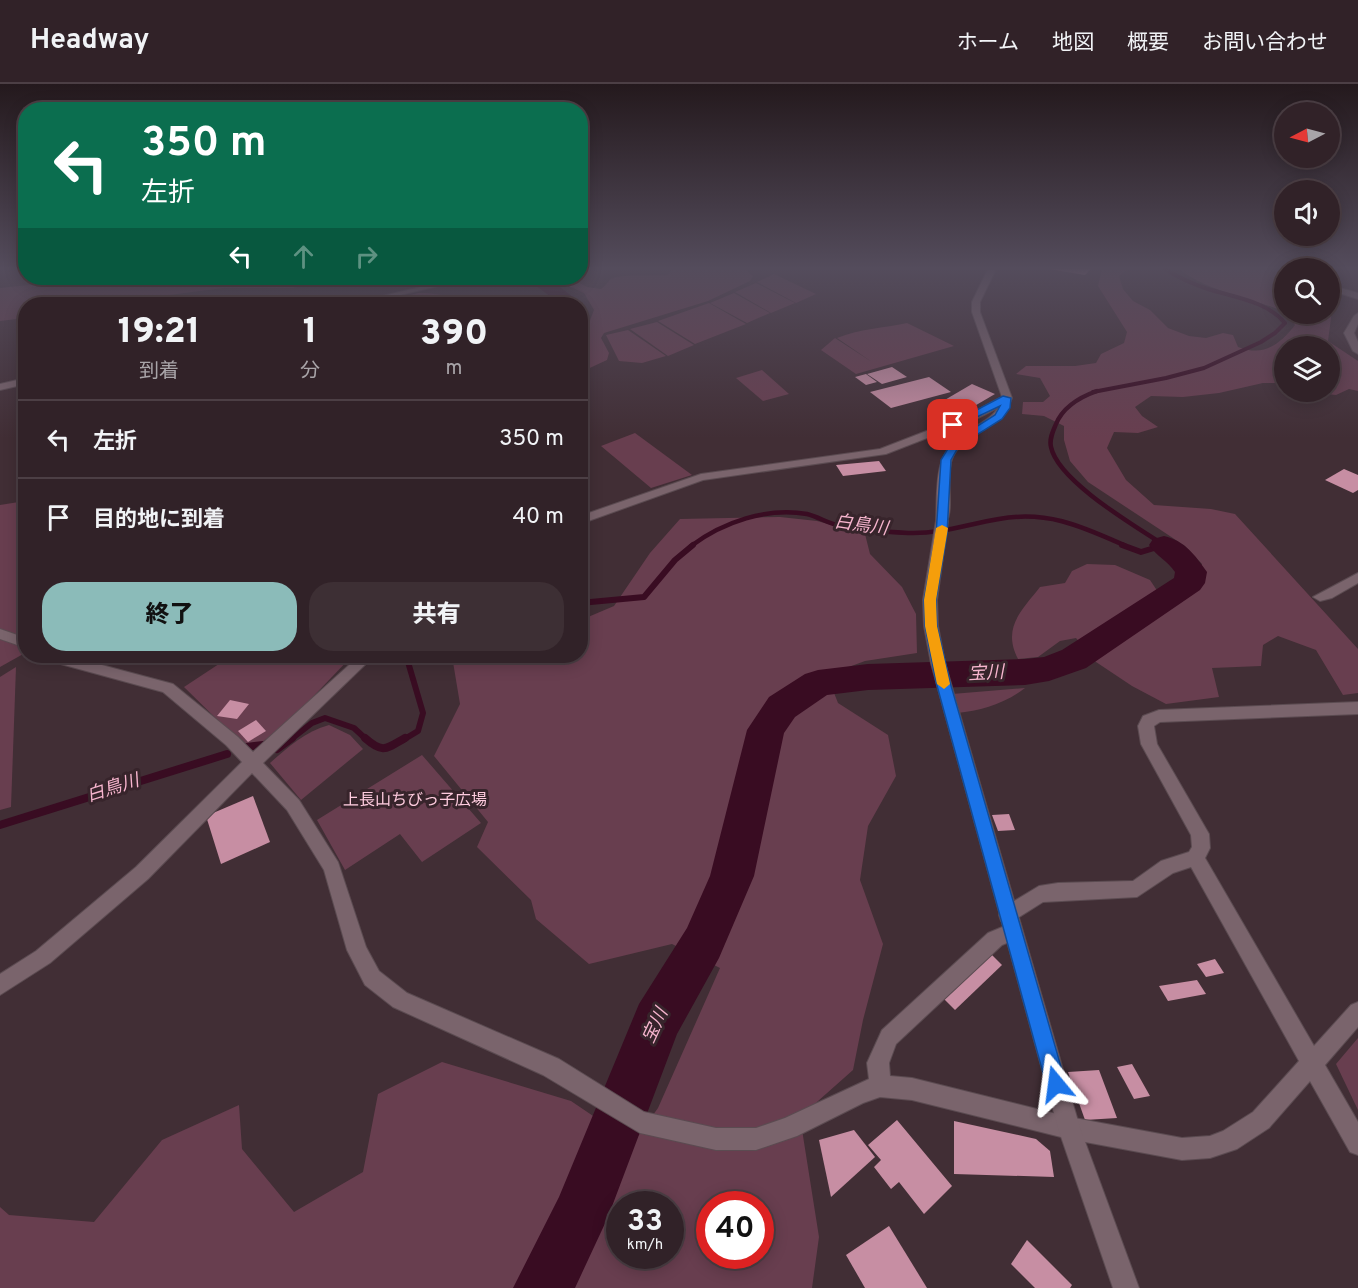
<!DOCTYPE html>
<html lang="ja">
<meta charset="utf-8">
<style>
:root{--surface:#312228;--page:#3d2f34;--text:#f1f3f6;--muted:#a8a4a8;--line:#4c3f45;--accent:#8bbbb9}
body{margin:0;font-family:Overpass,"Noto Sans JP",sans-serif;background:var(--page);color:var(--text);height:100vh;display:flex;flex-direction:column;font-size:22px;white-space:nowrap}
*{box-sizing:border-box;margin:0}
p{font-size:20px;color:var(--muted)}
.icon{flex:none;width:33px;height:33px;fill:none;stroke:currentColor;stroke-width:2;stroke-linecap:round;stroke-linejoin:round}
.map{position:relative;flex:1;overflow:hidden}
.side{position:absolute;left:18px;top:213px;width:570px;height:366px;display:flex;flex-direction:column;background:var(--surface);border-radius:24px;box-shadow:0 3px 15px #0003,0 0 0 2px var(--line)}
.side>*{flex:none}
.top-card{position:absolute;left:18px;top:18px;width:570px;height:183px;border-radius:24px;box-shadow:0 3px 15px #0003,0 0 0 2px var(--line);background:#0b6e4f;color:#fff;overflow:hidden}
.needle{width:39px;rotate:264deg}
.tools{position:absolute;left:1274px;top:18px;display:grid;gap:12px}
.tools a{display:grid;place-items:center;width:66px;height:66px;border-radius:50%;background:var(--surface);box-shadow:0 3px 15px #0003,0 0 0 2px var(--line);font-size:30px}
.speed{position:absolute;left:606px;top:1107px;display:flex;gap:12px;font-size:30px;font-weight:700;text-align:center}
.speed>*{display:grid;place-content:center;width:78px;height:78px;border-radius:50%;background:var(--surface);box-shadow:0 3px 15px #0003,0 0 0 2px var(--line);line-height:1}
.speed small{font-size:15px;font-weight:400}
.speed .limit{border:9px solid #d22;background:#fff;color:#111}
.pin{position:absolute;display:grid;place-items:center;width:51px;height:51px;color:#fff;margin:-26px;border-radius:12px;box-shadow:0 3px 9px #0006}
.me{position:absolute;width:66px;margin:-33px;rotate:344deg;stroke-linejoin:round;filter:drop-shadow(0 0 4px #0008)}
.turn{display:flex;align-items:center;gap:21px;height:126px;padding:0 24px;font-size:27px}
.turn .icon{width:78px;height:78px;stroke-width:2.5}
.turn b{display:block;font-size:42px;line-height:51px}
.lanes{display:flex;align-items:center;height:57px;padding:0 24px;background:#0003;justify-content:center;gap:30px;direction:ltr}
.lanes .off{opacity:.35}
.eta{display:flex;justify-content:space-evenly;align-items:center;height:102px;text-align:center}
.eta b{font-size:36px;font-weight:800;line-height:42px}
.action{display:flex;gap:12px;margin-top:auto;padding:12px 24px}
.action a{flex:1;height:69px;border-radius:24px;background:var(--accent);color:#111;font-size:24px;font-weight:800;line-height:69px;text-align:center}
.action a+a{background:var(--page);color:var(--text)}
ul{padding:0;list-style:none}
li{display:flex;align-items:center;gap:18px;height:78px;padding:0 24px;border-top:2px solid var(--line)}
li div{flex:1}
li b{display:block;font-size:22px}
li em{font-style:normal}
header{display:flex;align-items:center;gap:36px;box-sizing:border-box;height:84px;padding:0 30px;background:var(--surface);border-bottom:2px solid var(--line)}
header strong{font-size:28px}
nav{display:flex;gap:33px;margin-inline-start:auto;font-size:21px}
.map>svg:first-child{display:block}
.green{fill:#683e4f;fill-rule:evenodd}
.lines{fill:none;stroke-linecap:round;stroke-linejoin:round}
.stream-far3{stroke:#390c22;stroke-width:4}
.stream-far2{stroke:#390c22;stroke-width:4.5}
.stream-far1{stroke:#390c22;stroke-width:6}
.stream{stroke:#390c22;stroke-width:8}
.river{fill:#390c22;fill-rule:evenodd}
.building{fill:#c78ea3}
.minor-casing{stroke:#5b4b51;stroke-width:2}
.tertiary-casing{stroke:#5b4b51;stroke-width:2}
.minor{fill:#7a646c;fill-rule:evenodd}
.tertiary{fill:#7a646c;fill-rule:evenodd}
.route{fill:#1a73e8;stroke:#114b97;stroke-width:1.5}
.slow{fill:#f59e0b}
.labels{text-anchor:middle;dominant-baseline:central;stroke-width:6;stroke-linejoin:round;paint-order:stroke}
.park-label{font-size:16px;fill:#fecbde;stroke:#37242b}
.water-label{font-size:18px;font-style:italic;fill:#f7b5ce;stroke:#37242b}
</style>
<header>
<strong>Headway</strong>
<nav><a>ホーム</a><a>地図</a><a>概要</a><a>お問い合わせ</a></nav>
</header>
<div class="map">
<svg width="1358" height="1204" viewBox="0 0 1358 1204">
<rect width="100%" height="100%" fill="#412e35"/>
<!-- green -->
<g class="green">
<path d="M672,185H745L753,192L750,197L708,217L604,249L601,254L609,269L607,276L581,288V247L587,244L594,226L584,209L551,194H570L587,203L601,205C606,202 607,198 611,195C617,190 657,192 668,191Z"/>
<path d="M1102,185H1128L1119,192L1123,205L1133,217L1150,226L1168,244L1189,252L1206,254L1223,249L1233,251L1238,263C1264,273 1279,261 1295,241L1286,230H1329V215L1333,219L1328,257L1358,277V307L1349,305L1336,311L1307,308H1329V262H1284V299H1263L1219,309L1183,313L1151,312L1135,323L1142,332L1158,343L1138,349L1114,348L1107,364L1126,396L1154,421L1211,425L1235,430L1358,565V609L1343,611L1316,566L1278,552L1263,561L1261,582L1212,584L1219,613L1166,620L1132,602L1096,578L1076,554L1060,557L1038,573L1018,575C1002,544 1021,527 1040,503L1065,499L1072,487L1087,480L1115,481L1150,496L1158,508L1183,517L1200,504L1202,480L1185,462L1088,398L1070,377L1064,356V342L1044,332L1022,330L1023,318H1043L1050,312L1040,294L1016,290L1026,282H1075L1096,279L1101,270L1124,259L1127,248L1098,202Z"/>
<path d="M1179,185H1269L1284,191V227C1252,215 1205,206 1179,185Z"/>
<path d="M774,190L816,210L796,219L757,198Z"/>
<path d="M96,194H346L292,204H223L138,215L126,220H26L25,234L0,237V204Z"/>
<path d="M756,199L795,219L771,229L735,208Z"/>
<path d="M419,209C441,209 469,216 491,220H373Z"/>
<path d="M734,209L770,229L747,239L710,219Z"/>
<path d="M709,219L746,240L695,260L658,237Z"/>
<path d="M657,238L694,261L668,272L630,245Z"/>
<path d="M907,239L954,262L856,290L821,266L835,254L872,278L837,254C859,245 884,244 907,239Z"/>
<path d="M628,246L666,272L642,279L619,277L606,251Z"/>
<path d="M762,286L789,310L763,317L736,294Z"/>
<path d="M635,349L692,391L651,404L601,362Z"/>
<path d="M25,417V569L0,583V421Z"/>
<path d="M780,433L817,437L865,450L870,470L902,503L916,530L917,569L865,577L827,591L838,619L888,651L896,692L868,742L860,796L883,860L863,936L853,986L800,1033L819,1153L812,1204H0V1123L9,1131L94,1138L162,1056L239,1021L242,1065L294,1128L363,1088L378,1010L442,978L571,1017L633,1059L658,1024L720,884L672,860L589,880L536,835L531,816L477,763L488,738L434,672L460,620L452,572H580L581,536L614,522L650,469L680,435ZM620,1120H670V1172H620ZM710,1120H760V1172H710Z"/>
<path d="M231,572H352L285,642L262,658L242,660L184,603Z"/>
<path d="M16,583L11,723L0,726V593Z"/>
<path d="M1025,604C1006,619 981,627 957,629L952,610Z"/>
<path d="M329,641L350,651L363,665L301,716L270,679C288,663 306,647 329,641Z"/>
<path d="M422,671L481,739L422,778L400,750L345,786L317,736Z"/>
<path d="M1358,954V1026L1336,980Z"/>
</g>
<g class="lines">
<!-- stream-far3 -->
<path class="stream-far3" d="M1093,308L1166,294L1204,284L1261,258L1275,249L1285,239C1267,217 1233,213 1208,205C1193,200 1179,194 1165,185"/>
<!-- stream-far2 -->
<g class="stream-far2">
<path d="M1097,307C1080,313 1063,323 1056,340C1053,347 1049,355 1051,363C1058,397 1135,442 1164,461"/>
<path d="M691,462C723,438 767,423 807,430C819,433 829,440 841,442C864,447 887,448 909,449C941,450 968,440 999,435C1048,426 1083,443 1126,462"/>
<path d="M1160,462L1164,461"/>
</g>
<!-- stream-far1 -->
<g class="stream-far1">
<path d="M1122,461L1141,468L1164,461"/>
<path d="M580,519L644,513L675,476L693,461"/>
<path d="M290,656L312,639L325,634L354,644L367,656"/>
<path d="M403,656L418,647L423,629L408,578L410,572"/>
</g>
<!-- stream -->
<g class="stream">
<path d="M365,654C383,670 386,665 405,654"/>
<path d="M247,663L263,661"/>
<path d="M277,665L292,654"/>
<path d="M0,741L227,670"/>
</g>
<!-- river -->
<g class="river">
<path d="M526,194H548L573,213L570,217H556Z"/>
<path d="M1164,452C1185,457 1195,471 1207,488L1205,499L1200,506L1086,584L1049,597L1025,601L868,606L827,611L795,633L784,649L754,792L719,874L677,950L608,1133L575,1204H513L559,1113L639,920L687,844L710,792L747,646L769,613L805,590L818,586L868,580L1025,575L1044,573L1062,566L1174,494L1175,488C1168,477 1156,472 1149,461L1153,455Z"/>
</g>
</g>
<!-- building -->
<g class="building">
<path d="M1049,185H1091L1085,191Z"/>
<path d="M892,283L907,293L882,300L867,290Z"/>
<path d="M866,290L877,298L866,301L855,293Z"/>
<path d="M929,293L951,308L891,324L870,308Z"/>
<path d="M972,300L995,310L966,327L943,317Z"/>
<path d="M879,377L886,387L843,392L836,381Z"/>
<path d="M1344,385L1358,391V406L1353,409L1325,396Z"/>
<path d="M230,616L249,620L237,635L217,632Z"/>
<path d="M256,636L266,647L248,658L238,647Z"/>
<path d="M253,712L270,758L221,780L206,732Z"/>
<path d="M1009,730L1015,746L998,747L992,731Z"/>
<path d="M989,868L1002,881L955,926L941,912Z"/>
<path d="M1215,875L1224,889L1206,893L1197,880Z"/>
<path d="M1197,896L1206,910L1168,917L1159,902Z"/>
<path d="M1132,980L1150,1012L1134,1015L1117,983Z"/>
<path d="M1099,986L1117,1034L1085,1036L1068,988Z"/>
<path d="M897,1036L952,1102L924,1130L899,1098L891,1105L874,1083L881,1076L868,1061Z"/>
<path d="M954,1037L1036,1055L1050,1067L1054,1093L954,1090Z"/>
<path d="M854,1046L875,1073L831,1113L819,1056Z"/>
<path d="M889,1142L927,1204H865L846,1171Z"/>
<path d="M1027,1156L1072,1201L1070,1204H1035L1011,1180Z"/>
</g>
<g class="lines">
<!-- minor casing -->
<g class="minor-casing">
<g id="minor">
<path d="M988,185H996L980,218V228L1012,314C1000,348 961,349 952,375C945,395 955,421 946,440H938L936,437C938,402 932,369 966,348C978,341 991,335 999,323L976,335L886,370L703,396L580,440V432L701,390L880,365L968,331L1002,313L972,228V218Z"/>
<path d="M1272,185H1284V190L1273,187Z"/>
<path d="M459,194H472L362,220H349Z"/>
<path d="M1329,201L1358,209V215L1329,206Z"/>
<path d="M1358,229V240L1354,249L1358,258V270L1353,267L1344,249L1354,232Z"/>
<path d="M26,294V300L0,306V300Z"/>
<path d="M1358,489V499L1332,514L1320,517L1313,513Z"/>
<path d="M0,545L26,554V564L0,555Z"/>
<path d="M44,572H68L173,600L238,653L253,668L359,572H374L263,679L299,716L338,778L366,863L379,887L407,909L559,975L644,1028L716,1044H756L785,1034L869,995L867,979L882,946L988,849L1012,839L1019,842L1022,848L1019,854L1002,861L896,960L889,979L890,992L912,994L1069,1033L1182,1054L1210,1052L1223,1047L1253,1028L1299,977L1191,783L1173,789L1137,813L1043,818L1008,840L1001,837L999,831L1001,825L1039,802L1058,799L1133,797L1161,777L1189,768L1192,763L1191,751L1141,660L1138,642L1143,632L1159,626L1358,618V630L1160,638L1154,642L1157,660L1209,750L1210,764L1205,774L1314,962L1351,921L1358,918V943L1325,981L1358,1038V1071L1350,1068L1310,997L1269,1044L1237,1065L1210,1074L1182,1076L1069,1055L912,1016L880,1013L863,1019L797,1052L756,1066H716L640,1049L543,991L393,923L365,901L347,866L324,786L287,726L252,689L148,795L50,879L0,911V890L36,867L136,783L242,678L226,661L163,608L46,576Z"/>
</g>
</g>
<!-- tertiary casing -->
<g class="tertiary-casing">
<path id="tertiary" d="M942,433L948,437L937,516L938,542L945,579L1080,1044L1139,1204H1113L1058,1044L931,579L924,542L923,516L936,437Z"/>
</g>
<!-- minor -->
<use href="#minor" class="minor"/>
<!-- tertiary -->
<use href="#tertiary" class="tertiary"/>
</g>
<!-- sky -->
<linearGradient id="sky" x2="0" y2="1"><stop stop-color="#24191d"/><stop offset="0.52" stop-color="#544c5c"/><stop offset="1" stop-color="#544c5c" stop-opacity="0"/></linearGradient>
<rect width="1358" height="354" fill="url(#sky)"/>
<!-- route -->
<path class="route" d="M1003,312L1011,314L1010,324L1002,335L959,362L951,376L947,450L936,516L937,542L950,598L1066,1000L1063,1007L1056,1010L1049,1007L1046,1000L936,598L925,542L924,516L936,450L941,376L952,358L995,331L1000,322L956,343L948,341Z"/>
<!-- slow -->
<path class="slow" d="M942,441L948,444L936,516L937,542L950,600L944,605L937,600L925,542L924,516L936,444Z"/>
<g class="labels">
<!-- park labels -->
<g class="park-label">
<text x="415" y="717">上長山ちびっ子広場</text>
</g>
<!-- water labels -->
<g class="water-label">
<text transform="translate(861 442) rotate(8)">白鳥川</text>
<text transform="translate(986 590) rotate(-3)">宝川</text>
<text transform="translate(113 705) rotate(-18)">白鳥川</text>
<text transform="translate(656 942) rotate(-65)">宝川</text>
</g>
</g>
</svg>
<div class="tools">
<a><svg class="needle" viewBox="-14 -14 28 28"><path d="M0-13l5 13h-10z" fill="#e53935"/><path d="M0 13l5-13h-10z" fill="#a8a4a8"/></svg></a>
<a><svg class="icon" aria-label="sound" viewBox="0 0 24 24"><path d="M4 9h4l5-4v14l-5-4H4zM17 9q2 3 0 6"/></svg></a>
<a><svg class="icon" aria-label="search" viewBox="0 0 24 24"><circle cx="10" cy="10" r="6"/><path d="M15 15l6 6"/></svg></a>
<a><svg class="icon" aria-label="layers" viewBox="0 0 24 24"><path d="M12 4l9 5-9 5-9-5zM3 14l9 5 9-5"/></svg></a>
</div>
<div class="speed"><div>33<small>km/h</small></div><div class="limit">40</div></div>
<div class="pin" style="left:953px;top:341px;background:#d93025"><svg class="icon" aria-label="arrive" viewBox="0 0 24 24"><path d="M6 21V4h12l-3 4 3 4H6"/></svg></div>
<svg class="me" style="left:1056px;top:1000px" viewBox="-20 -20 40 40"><path d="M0-17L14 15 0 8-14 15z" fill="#1a73e8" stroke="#fff" stroke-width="4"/></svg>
<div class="top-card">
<div class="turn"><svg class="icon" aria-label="left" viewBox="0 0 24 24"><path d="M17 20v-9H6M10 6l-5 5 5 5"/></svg><div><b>350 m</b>左折</div></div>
<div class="lanes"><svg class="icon" aria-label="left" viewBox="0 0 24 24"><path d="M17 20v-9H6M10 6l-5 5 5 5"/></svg><svg class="icon off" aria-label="ahead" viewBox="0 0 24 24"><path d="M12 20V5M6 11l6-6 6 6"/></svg><svg class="icon off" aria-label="right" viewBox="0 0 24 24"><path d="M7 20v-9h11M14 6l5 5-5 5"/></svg></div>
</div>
<section class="side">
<div class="eta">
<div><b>19:21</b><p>到着</p></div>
<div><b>1</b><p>分</p></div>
<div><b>390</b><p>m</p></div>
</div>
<ul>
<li><svg class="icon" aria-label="left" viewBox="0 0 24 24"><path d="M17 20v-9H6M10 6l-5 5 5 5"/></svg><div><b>左折</b></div><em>350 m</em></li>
<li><svg class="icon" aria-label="arrive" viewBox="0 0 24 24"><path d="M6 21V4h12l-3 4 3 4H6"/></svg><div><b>目的地に到着</b></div><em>40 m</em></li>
</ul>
<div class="action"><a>終了</a><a>共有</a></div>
</section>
</div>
